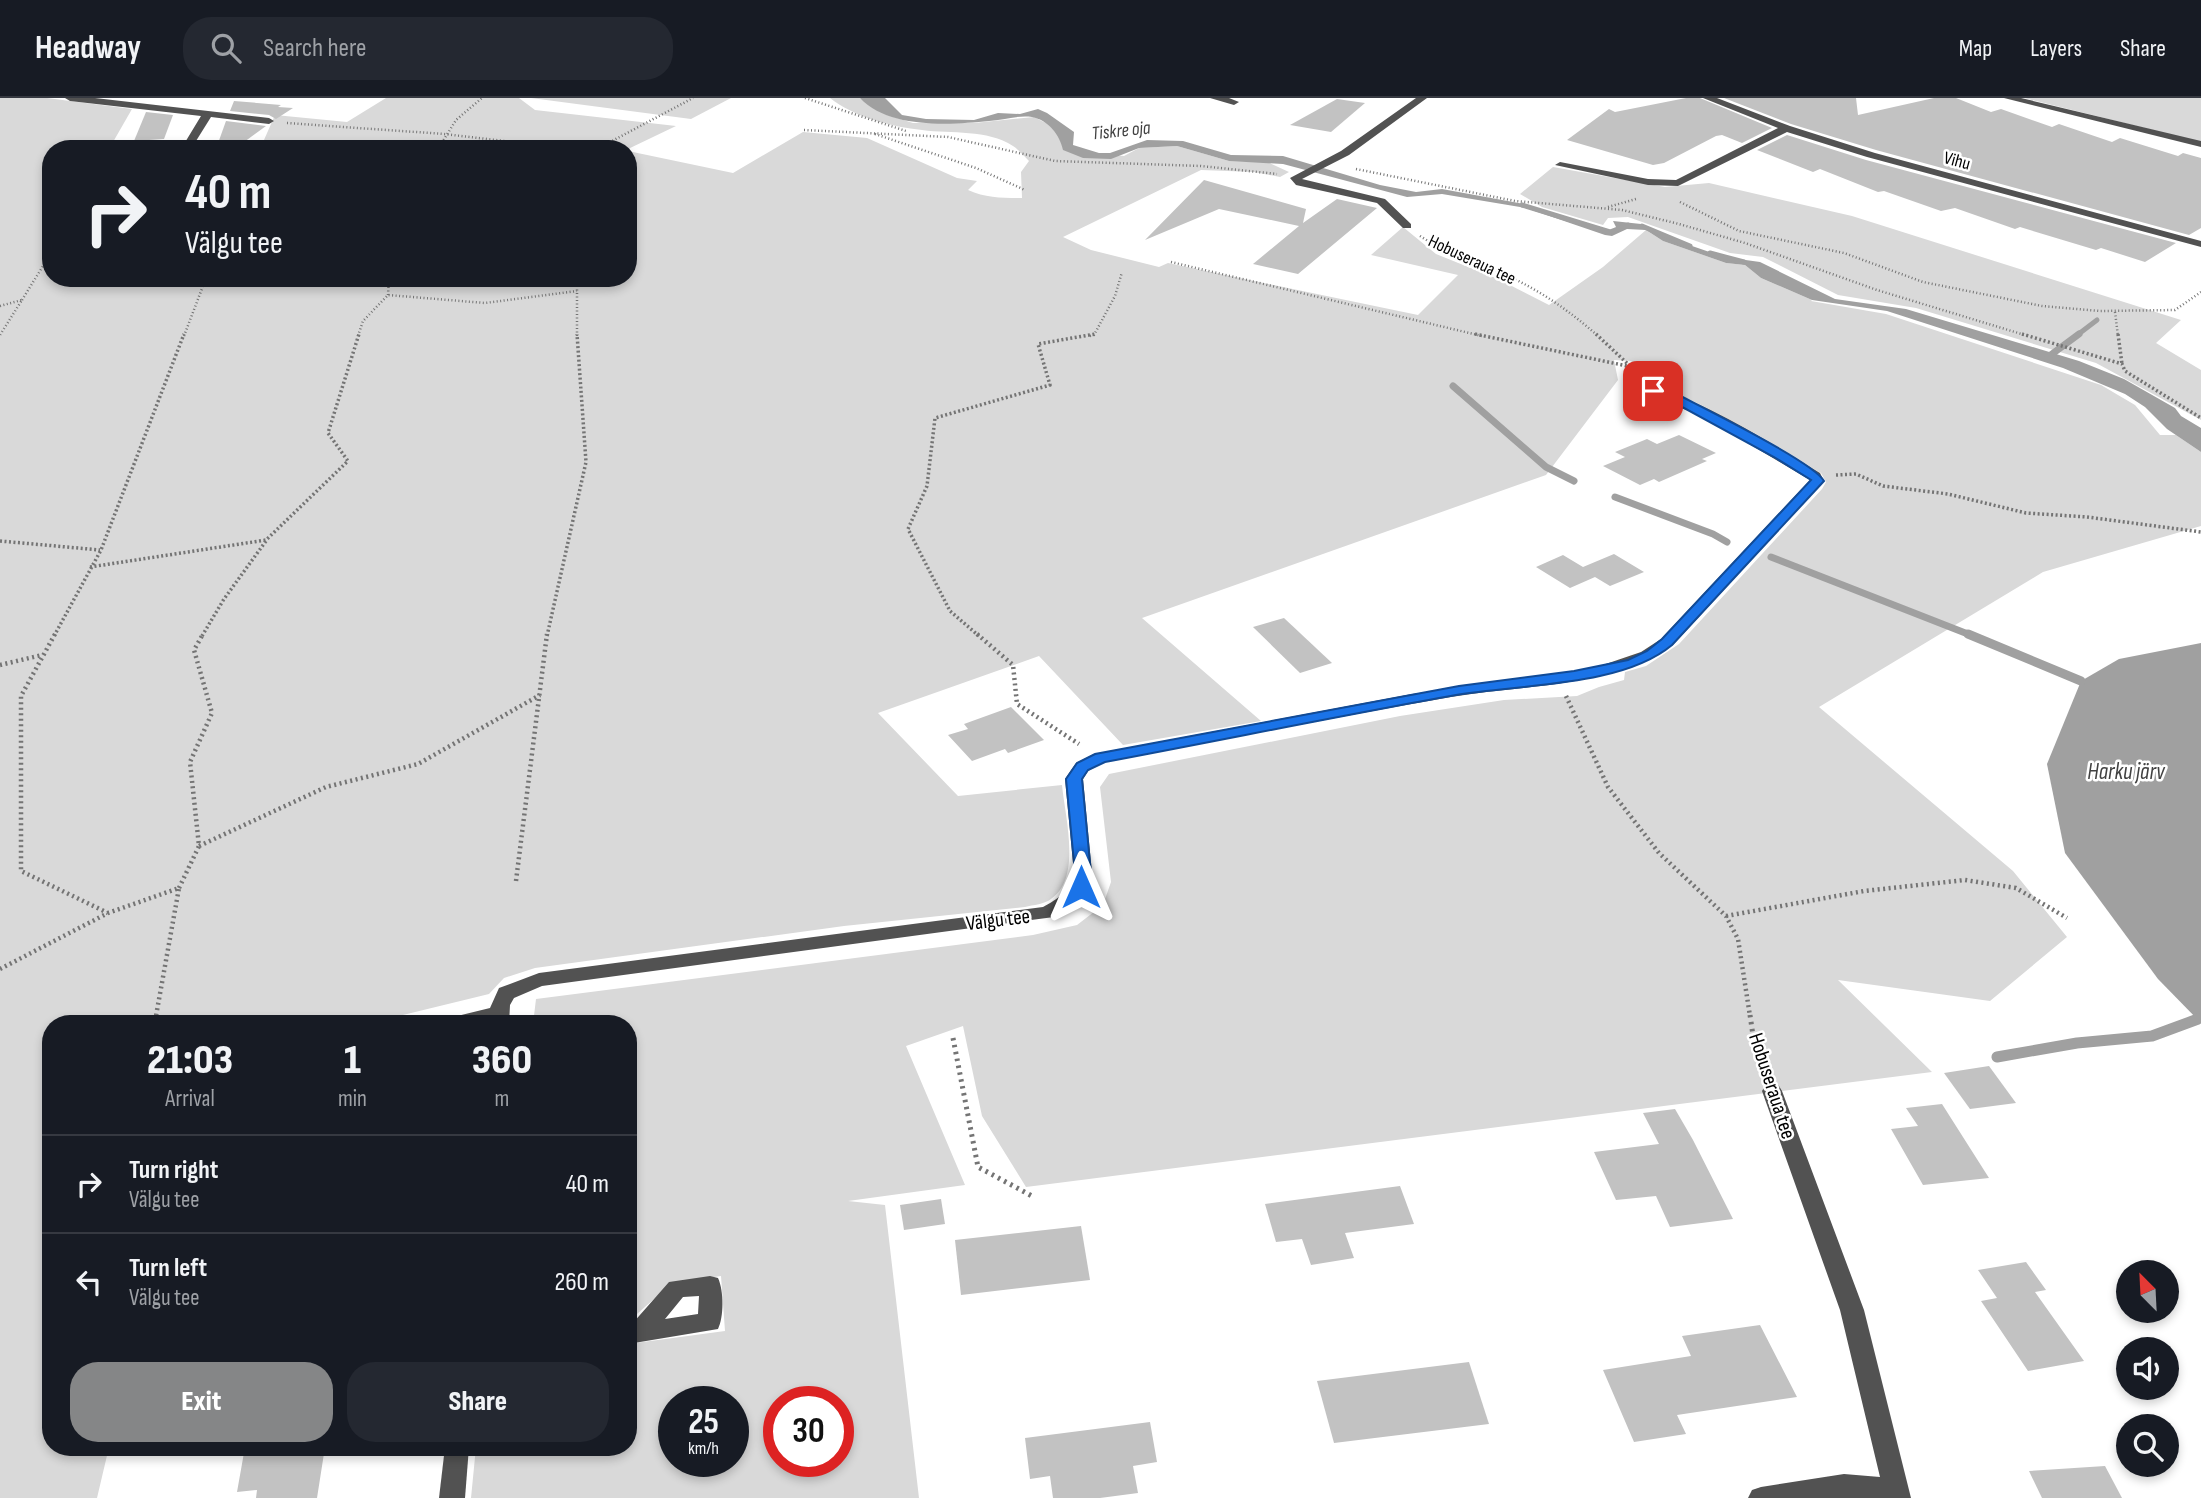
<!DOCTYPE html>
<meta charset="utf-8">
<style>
:root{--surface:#171b24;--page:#242831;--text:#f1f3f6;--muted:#9ea1a6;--line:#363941;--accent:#858687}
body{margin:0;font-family:"Sofia Sans Condensed",sans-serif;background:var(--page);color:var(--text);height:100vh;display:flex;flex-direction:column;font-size:26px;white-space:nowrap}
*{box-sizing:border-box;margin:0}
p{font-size:23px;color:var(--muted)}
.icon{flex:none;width:38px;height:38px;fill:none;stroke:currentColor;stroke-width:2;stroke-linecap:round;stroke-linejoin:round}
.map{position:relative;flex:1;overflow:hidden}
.details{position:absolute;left:42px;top:917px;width:595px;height:441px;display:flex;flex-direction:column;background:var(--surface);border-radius:28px;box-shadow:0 4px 10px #0003}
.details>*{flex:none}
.guide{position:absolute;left:42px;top:42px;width:595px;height:147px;border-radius:28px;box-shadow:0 4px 10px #0003;background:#171b24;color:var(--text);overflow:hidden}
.needle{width:46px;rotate:336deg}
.buttons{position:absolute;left:2116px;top:1162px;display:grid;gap:14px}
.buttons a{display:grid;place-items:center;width:63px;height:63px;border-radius:50%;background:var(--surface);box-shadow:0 4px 10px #0003;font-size:35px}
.speed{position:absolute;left:658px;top:1288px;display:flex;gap:14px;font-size:35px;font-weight:700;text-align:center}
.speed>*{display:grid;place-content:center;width:91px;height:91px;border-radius:50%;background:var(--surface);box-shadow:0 4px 10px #0003;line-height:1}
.speed small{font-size:18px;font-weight:400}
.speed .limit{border:10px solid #d22;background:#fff;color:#111}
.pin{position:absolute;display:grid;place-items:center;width:60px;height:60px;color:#fff;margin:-30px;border-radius:14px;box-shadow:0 4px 10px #0006}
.me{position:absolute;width:77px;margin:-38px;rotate:0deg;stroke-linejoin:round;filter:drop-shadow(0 0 5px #0008)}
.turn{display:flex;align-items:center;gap:24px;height:147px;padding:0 28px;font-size:32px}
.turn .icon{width:91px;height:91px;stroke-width:2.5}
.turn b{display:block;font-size:49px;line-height:60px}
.eta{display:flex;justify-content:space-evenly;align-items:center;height:119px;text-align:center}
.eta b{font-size:42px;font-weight:800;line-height:49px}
.action{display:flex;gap:14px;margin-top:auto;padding:14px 28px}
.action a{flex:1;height:80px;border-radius:28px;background:var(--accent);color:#fff;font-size:28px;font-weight:800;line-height:80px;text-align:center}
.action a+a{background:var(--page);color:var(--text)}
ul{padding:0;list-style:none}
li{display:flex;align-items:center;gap:21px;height:98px;padding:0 28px;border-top:2px solid var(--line)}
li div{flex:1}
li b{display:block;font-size:26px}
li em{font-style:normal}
header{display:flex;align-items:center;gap:42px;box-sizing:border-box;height:98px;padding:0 35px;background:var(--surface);border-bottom:2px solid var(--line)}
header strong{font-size:33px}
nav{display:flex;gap:38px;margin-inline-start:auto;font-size:24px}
.search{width:490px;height:63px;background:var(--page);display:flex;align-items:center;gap:18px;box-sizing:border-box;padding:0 24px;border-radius:28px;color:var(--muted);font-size:26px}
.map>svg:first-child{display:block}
.green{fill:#d9d9d9;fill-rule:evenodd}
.water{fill:#a0a0a0}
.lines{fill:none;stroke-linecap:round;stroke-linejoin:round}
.stream-far3{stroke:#a0a0a0;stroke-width:5}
.stream-far2{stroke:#a0a0a0;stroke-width:7}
.stream-far1{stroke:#a0a0a0;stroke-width:9}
.stream{stroke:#a0a0a0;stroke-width:11}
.building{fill:#c2c2c2}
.path-far3{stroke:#747474;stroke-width:2.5;stroke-dasharray:1 2.5;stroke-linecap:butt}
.path-far2{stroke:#747474;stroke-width:3.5;stroke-dasharray:2 2.5;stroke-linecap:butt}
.path-far1{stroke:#747474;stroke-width:4.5;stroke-dasharray:2 3.5;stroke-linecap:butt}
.path{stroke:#747474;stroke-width:5;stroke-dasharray:2.5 4.5;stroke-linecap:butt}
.minor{fill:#525252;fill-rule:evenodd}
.route{fill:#1a73e8;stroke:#114b97;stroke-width:2}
.labels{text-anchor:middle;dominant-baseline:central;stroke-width:5;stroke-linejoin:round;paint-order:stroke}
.far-street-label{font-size:18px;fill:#000;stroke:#fff}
.far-water-label{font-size:19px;font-style:italic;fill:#414141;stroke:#fff}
.street-label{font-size:21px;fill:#000;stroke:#fff}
.water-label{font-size:23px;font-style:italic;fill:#414141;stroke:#fff}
</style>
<header>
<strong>Headway</strong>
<div class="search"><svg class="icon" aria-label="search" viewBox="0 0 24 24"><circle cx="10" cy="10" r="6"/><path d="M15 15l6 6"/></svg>Search here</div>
<nav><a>Map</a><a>Layers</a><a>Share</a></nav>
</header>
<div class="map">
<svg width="2201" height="1400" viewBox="0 0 2201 1400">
<rect width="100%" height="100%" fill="#fff"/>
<!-- green -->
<g class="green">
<path d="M0,0H47L132,11L109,51H51V180H628V53L733,75L803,34L867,40L957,80L977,83L968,92C986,100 1002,100 1022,100L1021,74L1029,63C1024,58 1019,52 1013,48C987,31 952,36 922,32C892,29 854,19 830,0H860L887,17L913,25H974L1034,19L1050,27L1060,39L1064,52L1124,58L1139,50L1177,48L1229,63L1267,64L1289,74L1280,79L1254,74L1201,72L1063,139L1091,152L1159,169L1168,165L1418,217L1458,177L1371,157L1403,129L1436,156L1498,181L1549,207L1603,169L1646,132L1663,143L1726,165L1745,167L1761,180L1812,202L1811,203L1886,216L2101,287L2135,307L2160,337H2176L2201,354V428L2043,474L1819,609L2013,773L2067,839L1990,903L1838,882L1932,974L1026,1089L982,1018L963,928L906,948L965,1087L848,1103L885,1107L919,1400H471L476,1349H628V1246L725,1233L721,1178L672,1185L628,1224V926H533L536,901L1033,837L1077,827L1103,807L1111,784L1100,689L1109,676L1400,618L1504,602L1577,598L1599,589L1624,582L1625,574L1646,568L1679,546L1822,391L1826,384L1821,375L1673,293L1652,287L1631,263L1614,262L1618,282L1546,377L1142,520L1261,623L1123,647L1039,558L878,615L958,698L1062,687C1065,719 1082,780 1051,801C1045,806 1033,807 1025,809L844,828L535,870L504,880L489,896L366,926H51V1349H109L97,1400H0ZM674,1304H733V1363H674ZM779,1304H838V1363H779Z"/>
<path d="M386,0H519L535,12L676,28L628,51H260L275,17L347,24Z"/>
<path d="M531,0H731L691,21Z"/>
<path d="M2024,0H2201V44Z"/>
<path d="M1553,69L1665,89L1709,85L1852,118L2181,222L2156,245L2201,272V322L2096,265L1916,210L1838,197L1763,159L1730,155L1628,119L1608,120L1603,127L1542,109L1520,96Z"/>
</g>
<!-- water -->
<g class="water">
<path d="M860,0H885L902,17L926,21L974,22L998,15L1020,16L1038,11L1047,15L1074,34L1073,47L1099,55H1110L1147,42L1183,43L1231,57L1283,58L1380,87L1416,94L1442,91L1524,106L1610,132L1617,131L1613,123L1641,126L1663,138L1724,159L1760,164L1835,201L1906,211L2079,263L2124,281L2175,310L2181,318L2201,330V354L2167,331L2145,309L2125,296L2063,270L1887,213L1812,202L1761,180L1745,167L1726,165L1663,143L1646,132L1627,131L1612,138L1605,137L1526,110L1442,96L1407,99L1283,66L1229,63L1177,48L1139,50L1111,61L1083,60L1063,52C1060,37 1048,22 1032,19C1018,17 1003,22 989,23C950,27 889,31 860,0Z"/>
<path d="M2201,545V925L2158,881L2065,755L2047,666L2081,583L2119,561Z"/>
</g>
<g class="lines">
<!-- stream-far3 -->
<g class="stream-far3">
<path d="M1522,107L1610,134L1628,127"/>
<path d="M1642,128L1690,148"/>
<path d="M1710,155L1744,164"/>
<path d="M2076,238L2097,222"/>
</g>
<!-- stream-far2 -->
<g class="stream-far2">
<path d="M2048,259L2079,236"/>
<path d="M1453,288L1546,369L1574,383"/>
<path d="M1615,399L1713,436L1727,444"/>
<path d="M1771,459L1973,538"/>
</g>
<!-- stream-far1 -->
<path class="stream-far1" d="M1968,536L2081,583"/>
<!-- stream -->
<path class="stream" d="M1997,959L2077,945L2152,938L2198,921"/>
</g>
<!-- building -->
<g class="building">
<path d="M1686,0H1700L1772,30L1742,45L1722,37L1716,38L1664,65L1653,67L1567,42L1609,11L1615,14Z"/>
<path d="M1724,0H1856L1858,17L1934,0H1956L1991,14L2001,11L2052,29L2059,26L2112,44L2120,40L2178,58L2183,55L2201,60V130L2189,137L1876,52L1791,26Z"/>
<path d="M1337,1L1365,5L1331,34L1290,27Z"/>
<path d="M234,3L281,7L278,9L293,10L276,21L269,17L230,13Z"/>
<path d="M146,14L173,17L164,41L134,43Z"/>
<path d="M226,23L266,28L240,47L217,48Z"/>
<path d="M1787,37L1866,62L2176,145L2145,164L2101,150L2096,152L2020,129L2015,131L1955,110L1941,113L1884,93L1878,94L1820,71L1813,74L1757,52Z"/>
<path d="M1204,82L1306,111L1303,125L1337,101L1377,110L1298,176L1253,166L1299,128L1219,111L1145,142Z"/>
<path d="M1679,337L1716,355L1702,361L1707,363L1659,384L1654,381L1640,387L1603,368L1625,359L1615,354L1647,341L1657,346Z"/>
<path d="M1614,456L1644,474L1610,488L1595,479L1570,490L1536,469L1563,457L1583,469Z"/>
<path d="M1284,520L1332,565L1300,575L1253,529Z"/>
<path d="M1011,609L1044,642L1008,655L1005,651L972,663L948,637L968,631L964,626Z"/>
<path d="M1989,968L2016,1005L1970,1011L1944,975Z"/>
<path d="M1942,1006L1989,1080L1923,1087L1891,1031L1918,1028L1906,1010Z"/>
<path d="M1675,1011L1693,1042L1733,1121L1670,1129L1656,1098L1616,1102L1594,1054L1659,1046L1643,1015Z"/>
<path d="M1400,1088L1414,1126L1345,1135L1354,1160L1311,1167L1302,1141L1276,1144L1265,1106Z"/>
<path d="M941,1101L945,1126L904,1132L900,1107Z"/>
<path d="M1081,1128L1090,1182L961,1197L955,1142Z"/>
<path d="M2026,1164L2046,1192L2035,1194L2084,1263L2028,1273L1981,1203L1997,1200L1978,1172Z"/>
<path d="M1760,1227L1797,1299L1677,1317L1686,1336L1634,1344L1603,1272L1691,1258L1682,1238Z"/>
<path d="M1469,1264L1489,1326L1334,1345L1317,1283Z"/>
<path d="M1150,1324L1157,1364L1133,1368L1138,1395L1100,1400H1053L1050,1378L1030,1381L1025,1340Z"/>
<path d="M245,1349H325L317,1400H256L257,1392L237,1394Z"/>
<path d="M2105,1368L2122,1400H2042L2029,1373Z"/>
</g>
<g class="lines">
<!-- path-far3 -->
<g class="path-far3">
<path d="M805,0L906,33"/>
<path d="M287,25L444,36L573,51"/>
<path d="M804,32L948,39L1055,63L1201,68L1277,76"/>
<path d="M875,36L976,70L1025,92"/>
<path d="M438,51L456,22L482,0"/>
<path d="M597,51L693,0"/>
<path d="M1356,71L1515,103L1622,112L1679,126L1745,145L1877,192L2028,238"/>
<path d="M1680,104L1739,133L1844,155L1923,184L2042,208L2100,213L2175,212L2201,194"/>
<path d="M1608,109L1636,101"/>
<path d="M1420,138C1448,156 1478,165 1508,178C1541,193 1571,214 1598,238"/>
<path d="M1171,164L1482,238"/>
<path d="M388,197L389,180"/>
<path d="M22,202L51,155"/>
<path d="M0,208L22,202L0,237"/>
<path d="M2115,214L2118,238"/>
<path d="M184,238L206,180"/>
<path d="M358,238L363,223L388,197L485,205L577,193"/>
<path d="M577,238V180"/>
<path d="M1090,238L1094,237L1115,198L1122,174"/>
</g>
<!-- path-far2 -->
<g class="path-far2">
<path d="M1475,236L1632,269"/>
<path d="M1596,236L1630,268"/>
<path d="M2022,236L2122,266L2125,273L2201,320"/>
<path d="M2118,236L2122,266"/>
<path d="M1836,377L1856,376L1883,388L1948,396L2026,415L2087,419L2201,434"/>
<path d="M0,443L100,452"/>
<path d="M90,469L266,442L348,363L328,335L359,236"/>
<path d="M54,538L101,452L184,236"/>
<path d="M202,538L224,501L266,443"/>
<path d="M547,538L586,364L577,236"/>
<path d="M979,538L950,513L908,431L927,388L935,320L1050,287L1038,246L1095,236"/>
</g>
<!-- path-far1 -->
<g class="path-far1">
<path d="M55,536L21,598V773L108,815"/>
<path d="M977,536L1013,567L1017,606L1079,646"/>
<path d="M0,567L42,557"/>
<path d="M1566,598L1608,689L1659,755L1726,818L1738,841L1750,918"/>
<path d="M199,748L326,689L418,666L540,597"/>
<path d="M516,783L547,536"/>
<path d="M179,790L199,748L190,664L212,615L194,552L203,536"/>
<path d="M1726,818L1864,793L1965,782L2016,790L2067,820"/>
<path d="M0,871L108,815L179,790L156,918"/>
</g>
<!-- path -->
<g class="path">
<path d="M1750,917L1755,951L1764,972"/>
<path d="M155,926L157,917"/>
<path d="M953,940L978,1069L1032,1098"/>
</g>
<!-- minor -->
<g class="minor">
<path d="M65,0H95L269,20L274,23L269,26L211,19L191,51H181L201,18L70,3Z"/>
<path d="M1210,0H1229L1239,4L1234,7Z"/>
<path d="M1416,0H1427L1349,57L1302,81L1385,101L1411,126V130H1403L1377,105L1296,87L1290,80L1341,53Z"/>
<path d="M1703,0H1717L1790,28L1875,55L2201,143V149L1867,59L1787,34L1678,88L1648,87L1555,67L1560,64L1648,81L1676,82L1778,30Z"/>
<path d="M2004,0H2021L2201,43V49Z"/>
<path d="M1637,284C1703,301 1762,340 1820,375L1824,383L1673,547C1606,591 1527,586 1451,599C1336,619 1220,642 1105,664L1088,673L1083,681L1092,775C1087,797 1073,809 1054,819L542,888L514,900L510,907L509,926H442L445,921L490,910L499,890L539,875L1043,809C1058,801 1070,793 1074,775L1065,681L1076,665L1094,656L1412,596L1594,570L1641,554L1661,541L1810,382L1702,318L1632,291L1631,288Z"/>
<path d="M1772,985L1779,988L1782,993L1864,1212L1911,1400H1748L1752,1392L1761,1389L1844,1376L1880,1379L1840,1212L1762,993L1765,988Z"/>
<path d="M710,1178L718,1180C724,1193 724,1219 718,1231L628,1246V1226H632L669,1184ZM699,1198L698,1216L665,1221L683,1199Z"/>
<path d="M445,1349H469L465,1400H439Z"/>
</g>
</g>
<!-- route -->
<path class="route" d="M1653,289L1673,294C1699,308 1814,364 1824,383L1672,547C1622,589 1520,586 1456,597C1339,618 1222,642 1105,664L1088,672L1082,681L1091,775L1087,793H1075L1073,789L1075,775L1066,681L1077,665L1095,656L1459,588L1574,573L1628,562L1647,553L1662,541L1811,382L1774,359L1664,299L1648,295L1647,293Z"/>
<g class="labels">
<!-- far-street labels -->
<g class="far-street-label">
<text transform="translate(1957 63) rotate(15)">Vihu</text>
<text transform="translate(1472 162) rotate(25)">Hobuseraua tee</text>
</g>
<!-- far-water labels -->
<g class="far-water-label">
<text transform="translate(1121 33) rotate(-6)">Tiskre oja</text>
</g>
<!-- street labels -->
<g class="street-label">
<text transform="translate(998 822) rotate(-7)">Välgu tee</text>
<text transform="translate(1772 988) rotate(72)">Hobuseraua tee</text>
</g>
<!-- water labels -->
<g class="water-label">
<text x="2126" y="674">Harku järv</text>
</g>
</g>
</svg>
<div class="buttons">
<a><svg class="needle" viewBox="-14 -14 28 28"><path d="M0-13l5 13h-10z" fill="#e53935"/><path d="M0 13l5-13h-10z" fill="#9ea1a6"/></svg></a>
<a><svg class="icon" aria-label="sound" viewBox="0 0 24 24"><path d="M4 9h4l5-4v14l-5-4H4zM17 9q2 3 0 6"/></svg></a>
<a><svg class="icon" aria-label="search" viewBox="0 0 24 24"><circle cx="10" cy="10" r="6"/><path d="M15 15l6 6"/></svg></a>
</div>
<div class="speed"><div>25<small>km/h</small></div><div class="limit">30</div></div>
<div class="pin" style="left:1653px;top:293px;background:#d93025"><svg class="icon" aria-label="arrive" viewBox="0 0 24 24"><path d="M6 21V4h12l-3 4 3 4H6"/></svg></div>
<svg class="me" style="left:1081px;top:789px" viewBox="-20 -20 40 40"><path d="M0-17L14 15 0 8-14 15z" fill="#1a73e8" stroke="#fff" stroke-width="4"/></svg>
<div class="guide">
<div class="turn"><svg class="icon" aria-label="right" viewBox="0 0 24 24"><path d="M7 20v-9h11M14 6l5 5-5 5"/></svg><div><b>40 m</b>Välgu tee</div></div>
</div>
<section class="details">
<div class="eta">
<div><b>21:03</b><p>Arrival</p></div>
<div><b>1</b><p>min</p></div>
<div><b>360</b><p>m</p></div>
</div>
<ul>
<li><svg class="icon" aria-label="right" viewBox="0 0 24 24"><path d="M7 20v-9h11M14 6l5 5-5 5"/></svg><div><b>Turn right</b><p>Välgu tee</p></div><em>40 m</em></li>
<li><svg class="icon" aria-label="left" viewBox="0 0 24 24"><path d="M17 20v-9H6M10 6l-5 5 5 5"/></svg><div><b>Turn left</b><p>Välgu tee</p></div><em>260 m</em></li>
</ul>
<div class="action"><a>Exit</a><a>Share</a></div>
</section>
</div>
